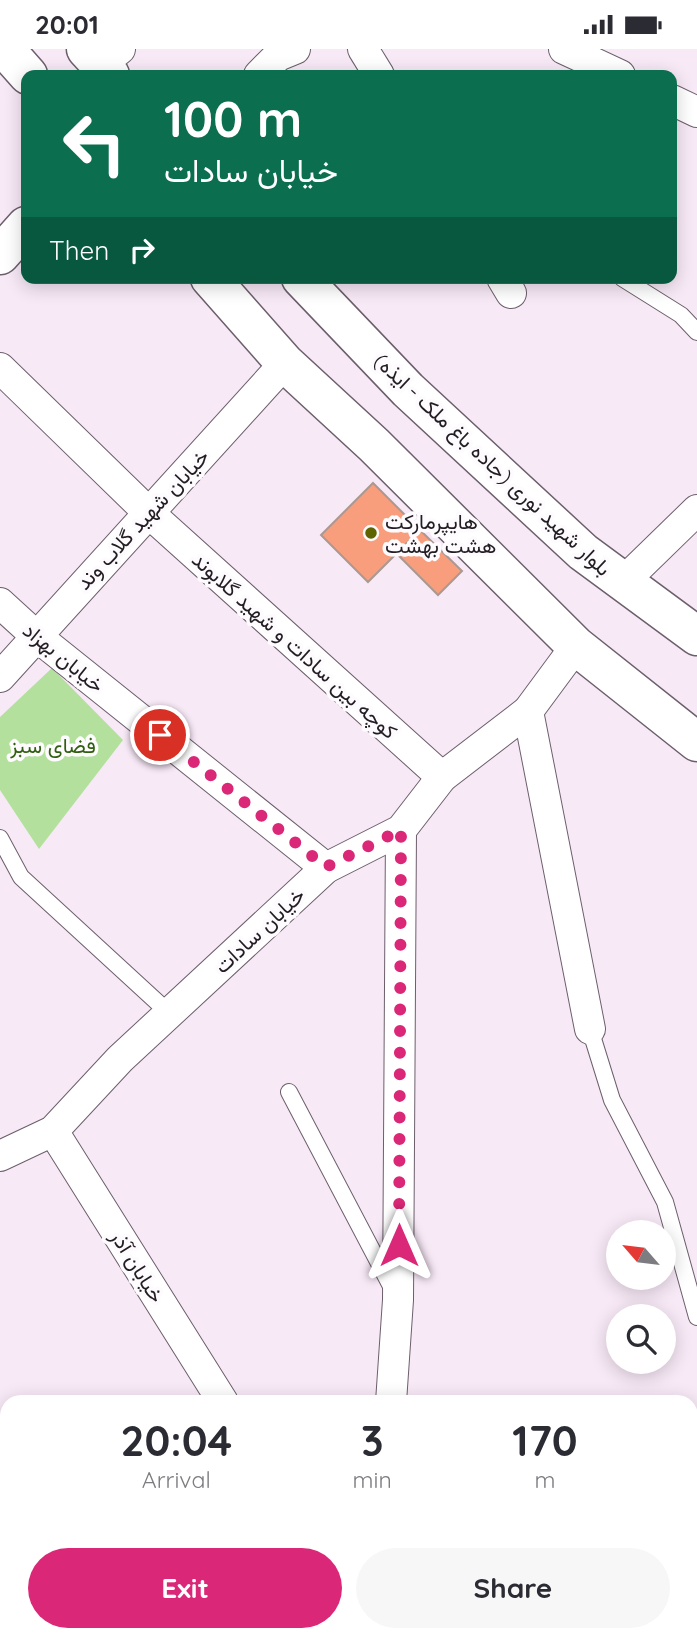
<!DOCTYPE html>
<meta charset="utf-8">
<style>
:root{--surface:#fff;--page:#f7f7f7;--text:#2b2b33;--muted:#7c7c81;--accent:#db2777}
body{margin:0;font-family:Quicksand,Vazirmatn,sans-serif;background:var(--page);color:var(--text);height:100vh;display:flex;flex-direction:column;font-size:26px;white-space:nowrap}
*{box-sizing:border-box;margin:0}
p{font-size:23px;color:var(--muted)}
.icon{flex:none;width:38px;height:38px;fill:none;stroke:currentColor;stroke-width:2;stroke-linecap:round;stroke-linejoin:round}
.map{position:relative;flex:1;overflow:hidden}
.drawer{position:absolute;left:0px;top:1346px;width:698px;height:247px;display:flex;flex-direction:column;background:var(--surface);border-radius:21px 21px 0 0;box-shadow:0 4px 18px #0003}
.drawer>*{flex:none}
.guide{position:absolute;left:21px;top:21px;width:656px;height:214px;border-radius:14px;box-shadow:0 4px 18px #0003;background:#0b6e4f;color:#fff;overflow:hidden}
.needle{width:46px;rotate:298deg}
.controls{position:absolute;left:606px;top:1171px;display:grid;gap:14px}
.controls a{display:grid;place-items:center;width:70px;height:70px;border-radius:50%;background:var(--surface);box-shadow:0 4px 18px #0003;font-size:35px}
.pin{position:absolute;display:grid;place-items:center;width:60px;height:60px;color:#fff;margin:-30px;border:4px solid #fff;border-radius:50%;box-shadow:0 2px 7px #0007}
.me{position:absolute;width:77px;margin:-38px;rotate:0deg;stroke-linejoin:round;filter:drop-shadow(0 0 5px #0008)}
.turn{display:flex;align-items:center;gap:24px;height:147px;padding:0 28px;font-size:32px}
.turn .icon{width:91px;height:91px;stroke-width:2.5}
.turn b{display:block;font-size:49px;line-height:60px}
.then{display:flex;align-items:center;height:66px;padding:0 28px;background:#0003;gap:14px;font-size:26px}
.eta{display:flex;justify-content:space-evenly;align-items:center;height:119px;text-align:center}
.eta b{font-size:42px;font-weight:700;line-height:49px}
.button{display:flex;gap:14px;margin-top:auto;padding:14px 28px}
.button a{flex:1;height:80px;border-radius:42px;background:var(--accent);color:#fff;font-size:28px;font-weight:700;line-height:80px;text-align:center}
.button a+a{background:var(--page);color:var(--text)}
.status{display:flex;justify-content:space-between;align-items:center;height:49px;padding:0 35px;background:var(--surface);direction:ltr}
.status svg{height:19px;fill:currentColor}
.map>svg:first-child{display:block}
.green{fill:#b3e19d}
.building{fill:#f89e7c;stroke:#ab9891;stroke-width:2}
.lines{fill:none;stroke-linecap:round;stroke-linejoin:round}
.lane-casing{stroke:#6c5f6c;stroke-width:18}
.street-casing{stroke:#6c5f6c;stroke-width:32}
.secondary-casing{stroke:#6c5f6c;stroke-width:41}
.highway-casing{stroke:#6c5f6c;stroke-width:41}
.path{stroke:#877d87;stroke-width:4.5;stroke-dasharray:3.5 5;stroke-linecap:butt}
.lane{stroke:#fff;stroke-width:16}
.street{stroke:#fff;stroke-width:30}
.secondary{stroke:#fff;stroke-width:38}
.highway{stroke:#fff;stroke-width:38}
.route{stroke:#db2777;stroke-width:12;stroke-dasharray:0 21.6}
.poi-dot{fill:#5f6400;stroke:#fdfbfd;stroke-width:2.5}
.labels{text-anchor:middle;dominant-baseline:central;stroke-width:7;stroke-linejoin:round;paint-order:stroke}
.street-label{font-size:21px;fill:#221d22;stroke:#fdfbfd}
.poi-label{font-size:21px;fill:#221d22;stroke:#fdfbfd;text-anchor:start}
.park-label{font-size:21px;fill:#305f0f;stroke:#fdfbfd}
</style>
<div class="status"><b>20:01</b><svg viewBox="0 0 49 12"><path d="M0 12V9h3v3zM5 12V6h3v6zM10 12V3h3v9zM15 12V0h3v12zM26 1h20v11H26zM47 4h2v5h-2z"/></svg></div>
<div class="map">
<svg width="697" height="1592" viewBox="0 0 697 1592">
<rect width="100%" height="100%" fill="#f8e9f7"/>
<!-- green -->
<path class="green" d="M52,619L123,691L39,800L0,741V668Z"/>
<!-- building -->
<g class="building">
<path d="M373,434L420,481L368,533L321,486Z"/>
<path d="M420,481L462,522L438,546L397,505Z"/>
</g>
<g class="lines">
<!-- lane casing -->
<g class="lane-casing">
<g id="lane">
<path d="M622,229L681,266L697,283"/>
<path d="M0,789L21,828L169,964"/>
<path d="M590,980L612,1051L665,1153L697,1268"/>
<path d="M289,1043L392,1239"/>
<path d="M328,1592L337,1586"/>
</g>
</g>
<!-- street casing -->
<g class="street-casing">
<g id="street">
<path d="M363,0L379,26"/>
<path d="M564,0L620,26"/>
<path d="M100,16L120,0"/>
<path d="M259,26L278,7L295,0"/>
<path d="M672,51L697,63"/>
<path d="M502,229L511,244"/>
<path d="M0,319L149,464L442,728"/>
<path d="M623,533L697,461"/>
<path d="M0,554L35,586L326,819"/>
<path d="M0,628L285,314"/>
<path d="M528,662L590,980"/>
<path d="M53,1082L223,1353"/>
<path d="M0,1107L53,1082L120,1010L326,819L401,781L442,728L528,662L576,597"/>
<path d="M391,1353L398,1251L401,781"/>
<path d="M0,1403L7,1419"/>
<path d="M79,1586L81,1592"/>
<path d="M379,1586L384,1592"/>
</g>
</g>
<!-- secondary casing -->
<g class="secondary-casing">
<path id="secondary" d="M0,206L26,177"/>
</g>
<!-- highway casing -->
<g class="highway-casing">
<g id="highway">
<path d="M5,0L28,26"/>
<path d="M86,0L110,26"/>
<path d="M210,229L285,314L374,396L576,597L697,693"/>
<path d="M301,229L408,341L583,503L697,587"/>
</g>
</g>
<!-- path -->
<path class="path" d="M573,1586L580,1592"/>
<!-- lane -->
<use href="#lane" class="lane"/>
<!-- street -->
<use href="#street" class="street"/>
<!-- secondary -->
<use href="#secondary" class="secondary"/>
<!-- highway -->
<use href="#highway" class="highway"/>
</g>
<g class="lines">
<!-- route -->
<path class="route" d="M160,686L326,818L401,781L399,1196"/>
</g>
<!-- markers -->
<circle class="poi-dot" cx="371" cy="484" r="7"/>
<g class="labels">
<!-- street labels -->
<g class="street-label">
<text transform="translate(493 415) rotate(43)">بلوار شهید نوری (جاده باغ ملک - ایذه)</text>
<text transform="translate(142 470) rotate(-47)">خیابان شهید گلاب وند</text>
<text transform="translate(295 596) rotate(42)">کوچه بین سادات و شهید گلابوند</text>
<text transform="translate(64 608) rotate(39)">خیابان بهزاد</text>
<text transform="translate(259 881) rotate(-43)">خیابان سادات</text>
<text transform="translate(138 1217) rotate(58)">خیابان آذر</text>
</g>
<!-- poi labels -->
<g class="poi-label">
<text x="385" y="472">هایپرمارکت<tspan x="385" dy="24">هشت بهشت</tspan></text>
</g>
<!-- park labels -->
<g class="park-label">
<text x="53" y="696">فضای سبز</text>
</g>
</g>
</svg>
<div class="controls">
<a><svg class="needle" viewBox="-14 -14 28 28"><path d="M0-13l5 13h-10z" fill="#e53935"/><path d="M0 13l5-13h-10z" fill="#7c7c81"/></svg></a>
<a><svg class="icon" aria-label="search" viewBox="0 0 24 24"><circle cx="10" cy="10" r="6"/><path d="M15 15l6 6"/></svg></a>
</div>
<div class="pin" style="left:160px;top:686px;background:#d93025"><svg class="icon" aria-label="arrive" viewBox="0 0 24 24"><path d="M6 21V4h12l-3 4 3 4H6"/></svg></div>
<svg class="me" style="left:399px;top:1196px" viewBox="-20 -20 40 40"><path d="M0-17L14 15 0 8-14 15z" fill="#db2777" stroke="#fff" stroke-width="4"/></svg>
<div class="guide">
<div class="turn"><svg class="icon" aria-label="left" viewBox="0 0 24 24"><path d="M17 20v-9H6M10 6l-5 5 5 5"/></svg><div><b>100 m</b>خیابان سادات</div></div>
<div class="then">Then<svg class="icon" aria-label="right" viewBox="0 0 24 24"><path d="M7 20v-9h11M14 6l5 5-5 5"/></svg></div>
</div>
<section class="drawer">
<div class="eta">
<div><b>20:04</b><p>Arrival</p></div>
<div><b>3</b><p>min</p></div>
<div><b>170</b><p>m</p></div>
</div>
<div class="button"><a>Exit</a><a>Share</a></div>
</section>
</div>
